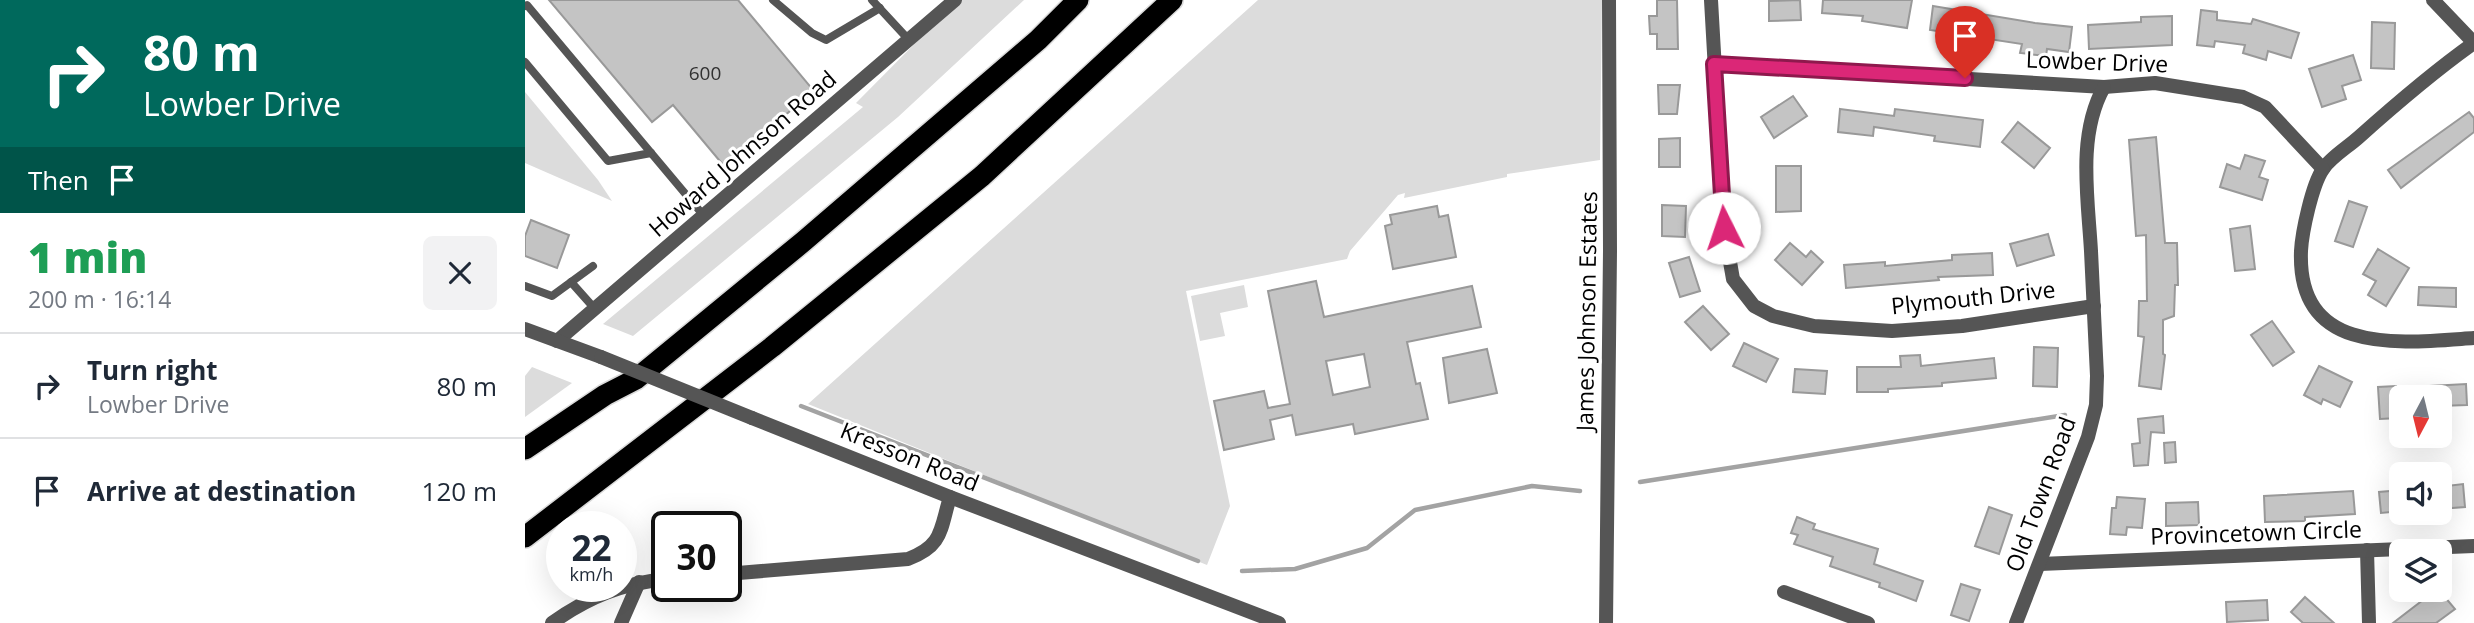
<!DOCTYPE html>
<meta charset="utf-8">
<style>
:root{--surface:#fff;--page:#f2f2f3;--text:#1f2937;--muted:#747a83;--line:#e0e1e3}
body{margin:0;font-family:"Open Sans",sans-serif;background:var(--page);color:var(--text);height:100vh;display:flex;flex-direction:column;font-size:26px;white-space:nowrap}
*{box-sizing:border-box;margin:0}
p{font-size:23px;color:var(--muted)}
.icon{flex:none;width:38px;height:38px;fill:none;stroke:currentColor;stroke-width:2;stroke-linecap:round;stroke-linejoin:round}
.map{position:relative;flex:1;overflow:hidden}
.panel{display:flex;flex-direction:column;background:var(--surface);width:525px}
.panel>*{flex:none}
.guide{background:#00695c;color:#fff;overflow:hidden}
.needle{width:46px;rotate:187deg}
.buttons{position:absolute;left:1864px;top:385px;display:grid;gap:14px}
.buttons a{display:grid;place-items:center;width:63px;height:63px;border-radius:10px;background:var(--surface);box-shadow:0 7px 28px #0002;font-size:35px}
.speed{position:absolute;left:21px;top:511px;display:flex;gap:14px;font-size:35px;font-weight:700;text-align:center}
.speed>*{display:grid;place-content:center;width:91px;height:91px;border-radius:50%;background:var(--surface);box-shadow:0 7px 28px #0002;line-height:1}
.speed small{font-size:18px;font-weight:400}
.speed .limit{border:4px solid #111;border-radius:10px;background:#fff;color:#111}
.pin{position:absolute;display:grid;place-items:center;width:60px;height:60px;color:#fff;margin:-72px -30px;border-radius:50% 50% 50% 0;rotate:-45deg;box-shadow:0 0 7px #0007}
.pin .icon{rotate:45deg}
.me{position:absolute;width:77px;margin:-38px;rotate:356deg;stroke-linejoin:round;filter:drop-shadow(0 0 5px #0008)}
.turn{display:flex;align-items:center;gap:24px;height:147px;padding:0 28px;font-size:32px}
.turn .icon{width:91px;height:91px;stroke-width:2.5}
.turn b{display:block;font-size:49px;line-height:60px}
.then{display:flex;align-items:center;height:66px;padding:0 28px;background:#0003;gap:14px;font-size:26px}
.round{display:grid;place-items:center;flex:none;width:74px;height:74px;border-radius:10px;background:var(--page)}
.overview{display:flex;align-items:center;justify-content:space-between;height:119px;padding:0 28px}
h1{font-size:42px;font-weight:800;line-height:52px;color:#1e9e55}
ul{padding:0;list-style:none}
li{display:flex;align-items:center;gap:21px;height:105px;padding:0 28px;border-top:2px solid var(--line)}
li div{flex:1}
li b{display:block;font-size:26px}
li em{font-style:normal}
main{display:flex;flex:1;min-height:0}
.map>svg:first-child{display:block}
.green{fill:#dcdcdc}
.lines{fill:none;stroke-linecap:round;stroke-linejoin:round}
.stream{stroke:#a3a3a3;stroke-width:4.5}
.building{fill:#c4c4c4;stroke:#999;stroke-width:2;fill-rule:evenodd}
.motorway-casing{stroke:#dbdbdb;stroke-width:24}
.service{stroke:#555;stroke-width:8}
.minor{stroke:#555;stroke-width:14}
.tertiary{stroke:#555;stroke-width:14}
.motorway{stroke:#000;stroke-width:21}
.tertiary-bridge{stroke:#555;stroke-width:14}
.route-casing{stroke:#8e194d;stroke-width:18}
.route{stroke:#db2777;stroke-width:12}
.labels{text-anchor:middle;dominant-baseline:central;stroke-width:6;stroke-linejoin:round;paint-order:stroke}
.number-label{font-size:19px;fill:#313131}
.street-label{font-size:23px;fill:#000;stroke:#fff}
</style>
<main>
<section class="panel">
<div class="guide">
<div class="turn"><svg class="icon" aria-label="right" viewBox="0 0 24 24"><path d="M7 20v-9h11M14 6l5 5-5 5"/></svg><div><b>80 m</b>Lowber Drive</div></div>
<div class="then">Then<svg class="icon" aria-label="arrive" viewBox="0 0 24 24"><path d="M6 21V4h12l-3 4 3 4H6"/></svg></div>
</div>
<div class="overview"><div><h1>1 min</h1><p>200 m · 16:14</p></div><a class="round"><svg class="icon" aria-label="close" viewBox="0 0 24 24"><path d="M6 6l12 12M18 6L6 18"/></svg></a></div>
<ul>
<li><svg class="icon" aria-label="right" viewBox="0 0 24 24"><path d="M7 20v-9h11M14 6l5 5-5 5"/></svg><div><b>Turn right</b><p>Lowber Drive</p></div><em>80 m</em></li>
<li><svg class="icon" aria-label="arrive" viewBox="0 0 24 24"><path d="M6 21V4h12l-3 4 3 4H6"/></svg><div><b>Arrive at destination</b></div><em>120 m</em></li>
</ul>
</section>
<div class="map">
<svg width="1949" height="623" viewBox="0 0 1949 623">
<rect width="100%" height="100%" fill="#fff"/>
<!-- green -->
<g class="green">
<path d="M433,0H499L373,117L108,336L78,324L338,107L331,103Z"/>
<path d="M733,0H1077L1075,160L982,174V177L879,198L880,193L873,195L825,251L822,259L661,291L705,506L682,565L283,404Z"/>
<path d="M0,92L73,180L87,201L0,163Z"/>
<path d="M719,285L723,307L695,313L700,336L675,341L666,296Z"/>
<path d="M7,367L47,383L0,417V376Z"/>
</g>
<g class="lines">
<!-- stream -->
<g class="stream">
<path d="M276,406L673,561"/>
<path d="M1115,482L1540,415"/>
<path d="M717,571L770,569L842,548L890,510L1007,486L1055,491"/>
</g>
</g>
<!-- building -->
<g class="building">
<path d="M24,0H213L289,91L199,166L148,105L127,122Z"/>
<path d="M1132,0H1152L1153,49H1132V34H1125L1124,16H1132Z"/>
<path d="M1275,0L1276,20L1244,21V1Z"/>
<path d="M1298,0H1387L1382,28L1337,21L1338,16L1297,13Z"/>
<path d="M1408,6L1510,23L1547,27L1544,52L1522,49L1521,56L1495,53L1497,44L1405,30Z"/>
<path d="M1676,10L1692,12V20L1726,24L1728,19L1774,33L1766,58L1743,51L1741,60L1718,53L1720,45L1690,41L1689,47L1672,45Z"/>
<path d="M1647,16V45L1564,49L1563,25L1616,22V17Z"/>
<path d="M1847,22L1870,23L1869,69L1846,68Z"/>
<path d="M1828,55L1836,80L1817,86L1821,99L1797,107L1784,69Z"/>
<path d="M1133,85H1155L1152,114H1134Z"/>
<path d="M1268,96L1282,116L1249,138L1236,117Z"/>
<path d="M1315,109L1369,116L1370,109L1458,120L1455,147L1409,141L1410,136L1349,127L1348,136L1313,132Z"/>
<path d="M1944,112L1949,118V132L1876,188L1863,170Z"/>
<path d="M1493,122L1525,148L1509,168L1477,142Z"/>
<path d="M1631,137L1640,243H1652L1653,285H1650L1649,316L1638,320V354L1640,355L1636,389L1614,386L1619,337L1613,336L1614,301H1622L1621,235L1611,236L1604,140Z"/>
<path d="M1155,138V167H1134V139Z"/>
<path d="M1720,155L1740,161L1734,177L1743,180L1737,200L1695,187L1702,164L1715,169Z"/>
<path d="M1251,166H1276V211L1251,212Z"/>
<path d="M1824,201L1842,207L1828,247L1810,241Z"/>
<path d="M1137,205L1161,206L1160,237L1137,236Z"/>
<path d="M912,206L914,217L923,215L931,257L868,269L860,226L867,224L865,215Z"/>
<path d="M6,220L44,235L32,268L0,256V236Z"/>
<path d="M1725,226L1730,269L1710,271L1705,229Z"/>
<path d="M1523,234L1529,255L1492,266L1485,244Z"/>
<path d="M1265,243L1281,257L1286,251L1298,262L1277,285L1250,260Z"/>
<path d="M1853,249L1884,268L1861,306L1843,295L1851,281L1838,274Z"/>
<path d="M1467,253L1468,275L1413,277L1414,280L1321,288L1319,265L1360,262V266L1427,260V255Z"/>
<path d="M1164,257L1175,291L1155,297L1144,263Z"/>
<path d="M791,281L799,317L947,286L956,327L882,342L891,384L895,383L903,419L830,434L828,424L771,435L767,415L745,420L749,439L699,450L689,401L739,391L743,408L765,404L743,291ZM839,354L845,387L808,395L801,361Z"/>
<path d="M1894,287L1931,288V307L1893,305Z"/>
<path d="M1178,306L1204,334L1186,350L1160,322Z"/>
<path d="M1747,321L1769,352L1748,366L1726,335Z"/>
<path d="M1219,343L1253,359L1241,382L1208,366Z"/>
<path d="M1509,347L1533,348L1532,387L1508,386Z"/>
<path d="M962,349L972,393L924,403L918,358Z"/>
<path d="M1395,355L1396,366L1469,358L1471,378L1417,383V386L1363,389V392H1332V367H1376L1375,356Z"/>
<path d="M1794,366L1827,382L1815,407L1798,399L1796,404L1779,395Z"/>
<path d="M1270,369L1302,371L1300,394L1268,392Z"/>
<path d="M1941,384L1942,405L1914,406V397H1905V386Z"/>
<path d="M1871,386V391H1876V414H1874V418L1855,419L1853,387Z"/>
<path d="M1638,416L1639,433L1626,432L1623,465L1609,466L1607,444L1615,443L1613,419Z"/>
<path d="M1650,442L1651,462L1640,463L1639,443Z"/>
<path d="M1938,484L1940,507L1914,509V487Z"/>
<path d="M1876,490V511L1856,513L1854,492Z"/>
<path d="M1828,491L1830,514L1780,517V521L1740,522L1739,496Z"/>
<path d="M1592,497L1620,499L1617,528L1602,527L1601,535L1585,534L1587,508H1591Z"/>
<path d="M1673,502L1674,525L1641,526V503Z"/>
<path d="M1464,507L1487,515L1474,554L1450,546Z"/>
<path d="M1272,517L1290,524L1288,529L1353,549L1349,564L1398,581L1391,601L1354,587L1355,583L1305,566L1308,557L1269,544L1273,535L1266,533Z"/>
<path d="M1436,584L1455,590L1444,621L1426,615Z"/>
<path d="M1911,590H1914L1930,609L1911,623H1868Z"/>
<path d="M1780,597L1809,623H1778L1766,612Z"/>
<path d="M1742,600L1743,620L1702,622L1701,602Z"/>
</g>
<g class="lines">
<!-- motorway casing -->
<g class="motorway-casing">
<g id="motorway">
<path d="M0,449L80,395L111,379L279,241L513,40L553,0"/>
<path d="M0,537L247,347L457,176L647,0"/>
</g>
</g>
<!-- service -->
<g class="service">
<path d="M248,0L287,33L301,40L355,8"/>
<path d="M347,0L384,40"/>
<path d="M0,6L2,5L179,216"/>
<path d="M0,62L83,161L126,153"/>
<path d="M46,282L70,309"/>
<path d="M0,286L27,296L68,266"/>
</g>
<!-- minor -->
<g class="minor">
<path d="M1186,0L1199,228L1208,279L1229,306L1248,316L1289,326L1367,331L1437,326L1569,306"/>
<path d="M1908,0L1949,43C1908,72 1871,104 1834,137C1823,147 1806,157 1798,169C1787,185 1777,232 1776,251C1772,357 1876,343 1949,338"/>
<path d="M1189,64L1579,87L1630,83L1718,97L1740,107L1798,169"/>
<path d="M32,341L430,0"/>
<path d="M1842,550L1844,623"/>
<path d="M1515,564L1949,546"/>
<path d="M201,574L383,559C418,546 415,530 425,497"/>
<path d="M1259,592L1343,623"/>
<path d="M27,623C63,597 98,583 142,579"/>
<path d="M96,623L114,582"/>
<path d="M1081,623L1085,251L1084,0"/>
<path d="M1491,623L1563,437L1571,405L1572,376C1570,334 1568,293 1566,251C1563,198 1552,135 1579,87"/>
</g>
<!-- tertiary -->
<g class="tertiary">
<path d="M0,329L76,357"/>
<path d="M227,418L425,497L754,623"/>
</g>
<!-- motorway -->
<use href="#motorway" class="motorway"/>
<!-- tertiary-bridge -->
<path class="tertiary-bridge" d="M76,357L227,418"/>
</g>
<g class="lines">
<!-- route casing -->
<g class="route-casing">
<path id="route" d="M1199,228L1189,64L1440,78"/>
</g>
<!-- route -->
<use href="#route" class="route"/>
</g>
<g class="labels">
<!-- number labels -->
<g class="number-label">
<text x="180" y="73">600</text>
</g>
<!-- street labels -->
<g class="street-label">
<text transform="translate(1572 61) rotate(2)">Lowber Drive</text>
<text transform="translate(217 153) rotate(-41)">Howard Johnson Road</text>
<text transform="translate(1448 297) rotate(-6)">Plymouth Drive</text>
<text transform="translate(1061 311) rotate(-89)">James Johnson Estates</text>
<text transform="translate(385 456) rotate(22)">Kresson Road</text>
<text transform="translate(1515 494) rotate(-70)">Old Town Road</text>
<text transform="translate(1731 532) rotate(-2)">Provincetown Circle</text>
</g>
</g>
</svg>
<div class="buttons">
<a><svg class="needle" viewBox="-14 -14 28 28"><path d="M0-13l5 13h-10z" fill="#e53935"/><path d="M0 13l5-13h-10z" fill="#747a83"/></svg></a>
<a><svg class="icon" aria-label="sound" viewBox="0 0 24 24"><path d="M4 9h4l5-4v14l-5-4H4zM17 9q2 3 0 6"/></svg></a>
<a><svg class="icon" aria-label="layers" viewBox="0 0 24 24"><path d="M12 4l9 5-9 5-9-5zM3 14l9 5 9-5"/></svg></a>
</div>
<div class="speed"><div>22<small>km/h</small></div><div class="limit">30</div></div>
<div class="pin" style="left:1440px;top:78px;background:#d93025"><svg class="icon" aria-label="arrive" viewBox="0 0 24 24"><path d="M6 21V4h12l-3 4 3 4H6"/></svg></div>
<svg class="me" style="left:1199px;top:228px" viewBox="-20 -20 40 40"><circle r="19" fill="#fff"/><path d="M0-13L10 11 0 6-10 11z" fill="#db2777"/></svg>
</div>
</main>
